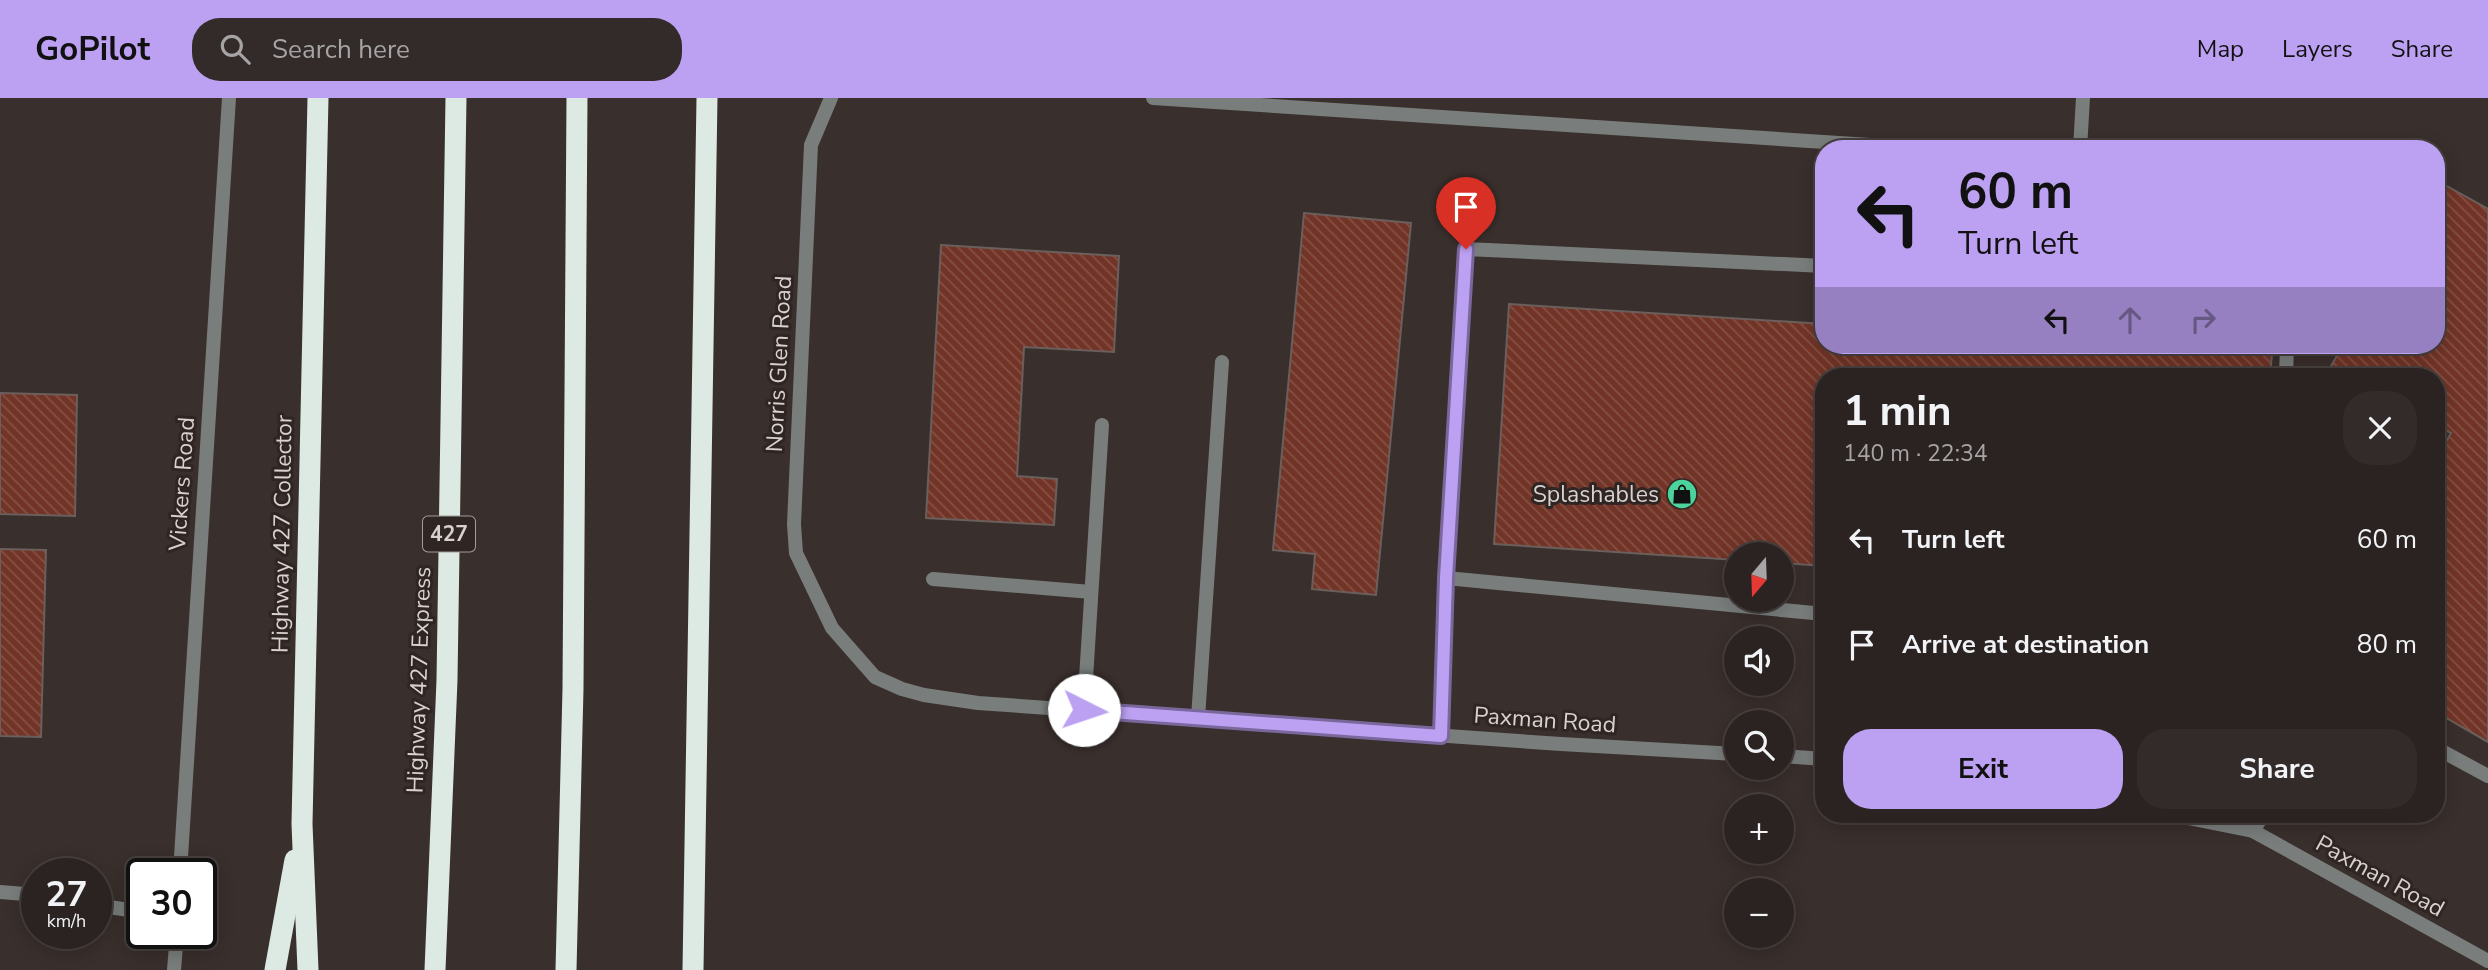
<!DOCTYPE html>
<meta charset="utf-8">
<style>
:root{--surface:#2b2321;--page:#332b2a;--text:#f1f3f6;--muted:#a6a4a5;--line:#47403f;--accent:#bca0f2}
body{margin:0;font-family:"Nunito Sans",sans-serif;background:var(--page);color:var(--text);height:100vh;display:flex;flex-direction:column;font-size:26px;white-space:nowrap}
*{box-sizing:border-box;margin:0}
p{font-size:23px;color:var(--muted)}
.icon{flex:none;width:38px;height:38px;fill:none;stroke:currentColor;stroke-width:2;stroke-linecap:round;stroke-linejoin:round}
.map{position:relative;flex:1;overflow:hidden}
.panel{position:absolute;left:1815px;top:270px;width:630px;height:455px;display:flex;flex-direction:column;background:var(--surface);border-radius:28px;box-shadow:0 4px 18px #0003,0 0 0 2px var(--line)}
.panel>*{flex:none}
.hud{position:absolute;left:1815px;top:42px;width:630px;height:214px;border-radius:28px;box-shadow:0 4px 18px #0003,0 0 0 2px var(--line);background:#bca0f2;color:#111;overflow:hidden}
.needle{width:46px;rotate:199deg}
.controls{position:absolute;left:1724px;top:444px;display:grid;gap:14px}
.controls a{display:grid;place-items:center;width:70px;height:70px;border-radius:50%;background:var(--surface);box-shadow:0 4px 18px #0003,0 0 0 2px var(--line);font-size:35px}
.speed{position:absolute;left:21px;top:760px;display:flex;gap:14px;font-size:35px;font-weight:700;text-align:center}
.speed>*{display:grid;place-content:center;width:91px;height:91px;border-radius:50%;background:var(--surface);box-shadow:0 4px 18px #0003,0 0 0 2px var(--line);line-height:1}
.speed small{font-size:18px;font-weight:400}
.speed .limit{border:4px solid #111;border-radius:10px;background:#fff;color:#111}
.pin{position:absolute;display:grid;place-items:center;width:60px;height:60px;color:#fff;margin:-72px -30px;border-radius:50% 50% 50% 0;rotate:-45deg;box-shadow:0 0 7px #0007}
.pin .icon{rotate:45deg}
.me{position:absolute;width:77px;margin:-38px;rotate:94deg;stroke-linejoin:round;filter:drop-shadow(0 0 5px #0008)}
.turn{display:flex;align-items:center;gap:24px;height:147px;padding:0 28px;font-size:32px}
.turn .icon{width:91px;height:91px;stroke-width:2.5}
.turn b{display:block;font-size:49px;line-height:60px}
.lanes{display:flex;align-items:center;height:66px;padding:0 28px;background:#0003;justify-content:center;gap:35px;direction:ltr}
.lanes .off{opacity:.35}
.round{display:grid;place-items:center;flex:none;width:74px;height:74px;border-radius:28px;background:var(--page)}
.headline{display:flex;align-items:center;justify-content:space-between;height:119px;padding:0 28px}
h1{font-size:42px;font-weight:700;line-height:52px}
.action{display:flex;gap:14px;margin-top:auto;padding:14px 28px}
.action a{flex:1;height:80px;border-radius:28px;background:var(--accent);color:#111;font-size:28px;font-weight:700;line-height:80px;text-align:center}
.action a+a{background:var(--page);color:var(--text)}
ul{padding:0;list-style:none}
li{display:flex;align-items:center;gap:21px;height:105px;padding:0 28px}
li div{flex:1}
li b{display:block;font-size:26px}
li em{font-style:normal}
header{display:flex;align-items:center;gap:42px;box-sizing:border-box;height:98px;padding:0 35px;background:var(--accent);color:#111}
header strong{font-size:33px}
nav{display:flex;gap:38px;margin-inline-start:auto;font-size:24px}
.search{width:490px;height:63px;background:var(--page);display:flex;align-items:center;gap:18px;box-sizing:border-box;padding:0 24px;border-radius:28px;color:var(--muted);font-size:26px}
.map>svg:first-child{display:block}
.building{fill:url(#building-back-hatch);stroke:#6b5f5c;stroke-width:2}
.lines{fill:none;stroke-linecap:round;stroke-linejoin:round}
.lane{stroke:#797e7c;stroke-width:14}
.street{stroke:#797e7c;stroke-width:14}
.highway{stroke:#dde9e3;stroke-width:21}
.route-casing{stroke:#7a689d;stroke-width:18}
.route{stroke:#bca0f2;stroke-width:12}
.labels{text-anchor:middle;dominant-baseline:central;stroke-width:6;stroke-linejoin:round;paint-order:stroke}
.shield{fill:#2f2523;stroke:#a59d9b;stroke-width:2}
.shield-label{font-size:21px;font-weight:bold;fill:#d7d1cf}
.street-label{font-size:23px;fill:#d7d1cf;stroke:#2f2523}
.poi-label{font-size:23px;fill:#d7d1cf;stroke:#2f2523;text-anchor:end}
</style>
<header>
<strong>GoPilot</strong>
<div class="search"><svg class="icon" aria-label="search" viewBox="0 0 24 24"><circle cx="10" cy="10" r="6"/><path d="M15 15l6 6"/></svg>Search here</div>
<nav><a>Map</a><a>Layers</a><a>Share</a></nav>
</header>
<div class="map">
<svg width="2488" height="872" viewBox="0 0 2488 872">
<defs>
<pattern id="building-back-hatch" width="6" height="6" patternUnits="userSpaceOnUse" patternTransform="scale(1.75)"><rect width="6" height="6" fill="#723427"/><path d="M-1 5l2 2M0 0l6 6M5-1l2 2" fill="none" stroke="#855045"/></pattern>
</defs>
<rect width="100%" height="100%" fill="#392f2c"/>
<!-- building -->
<g class="building">
<path d="M2436,82L2488,111V644L2436,614V362L2451,335L2436,327V278H2349L2331,268L2343,247H2436Z"/>
<path d="M1304,115L1411,125L1376,497L1312,491L1315,456L1273,452Z"/>
<path d="M941,147L1119,158L1114,254L1024,249L1017,378L1057,381L1054,427L926,420Z"/>
<path d="M1509,206L1824,226V247H2137L2272,256L2270,278H1824V468L1782,465V457H1736V462L1494,446Z"/>
<path d="M0,295L77,297L75,418L0,416Z"/>
<path d="M0,451L46,452L41,639L0,638Z"/>
</g>
<g class="lines">
<!-- lane -->
<g class="lane">
<path d="M1153,0L1931,51"/>
<path d="M2080,51L2083,0"/>
<path d="M2286,278L2287,247"/>
<path d="M1446,480L1466,151L1824,168"/>
<path d="M933,481L1091,494"/>
<path d="M1084,612L1102,327"/>
<path d="M1198,620L1222,264"/>
<path d="M1441,638L1446,480L1824,516"/>
<path d="M2436,650L2488,678"/>
<path d="M2253,733L2264,716"/>
<path d="M0,794L37,797"/>
<path d="M96,807L142,814"/>
</g>
<!-- street -->
<g class="street">
<path d="M831,0L811,47L794,426L796,455L832,530L875,579L902,591L924,597L978,605L1561,646L1736,656"/>
<path d="M1782,658L1824,661"/>
<path d="M2168,716L2253,733L2488,863"/>
<path d="M180,775L229,0"/>
<path d="M174,872L177,835"/>
</g>
<!-- highway -->
<g class="highway">
<path d="M275,872L295,762"/>
<path d="M308,872L302,726L318,0"/>
<path d="M435,872L447,582L456,0"/>
<path d="M566,872L573,591L577,0"/>
<path d="M693,872L707,0"/>
</g>
</g>
<g class="lines">
<!-- route casing -->
<g class="route-casing">
<path id="route" d="M1084,612L1441,638L1446,480L1466,151"/>
</g>
<!-- route -->
<use href="#route" class="route"/>
</g>
<!-- icons -->
<defs>
<g id="shop-disc" transform="scale(1.575)"><circle r="9.5" fill="#4cd39b" stroke="#2f2523"/><path d="M-5-2.5h2.3a2.7 3.5 0 0 1 5.4 0H5L5.5 6h-11ZM-1.5-2.5h3a1.5 2.3 0 0 0-3 0Z" fill="#111"/></g>
</defs>
<g fill-rule="evenodd">
<use href="#shop-disc" x="1682" y="396"/>
</g>
<g class="labels">
<!-- shield labels -->
<rect class="shield" x="423" y="418.5" width="52" height="35" rx="5"/>
<g class="shield-label">
<text x="449" y="436">427</text>
</g>
<!-- street labels -->
<g class="street-label">
<text transform="translate(779 266) rotate(-87)">Norris Glen Road</text>
<text transform="translate(182 386) rotate(-86)">Vickers Road</text>
<text transform="translate(282 436) rotate(-89)">Highway 427 Collector</text>
<text transform="translate(419 582) rotate(-88)">Highway 427 Express</text>
<text transform="translate(1545 622) rotate(4)">Paxman Road</text>
<text transform="translate(2380 778) rotate(29)">Paxman Road</text>
</g>
<!-- poi labels -->
<g class="poi-label">
<text x="1659" y="396">Splashables</text>
</g>
</g>
</svg>
<div class="controls">
<a><svg class="needle" viewBox="-14 -14 28 28"><path d="M0-13l5 13h-10z" fill="#e53935"/><path d="M0 13l5-13h-10z" fill="#a6a4a5"/></svg></a>
<a><svg class="icon" aria-label="sound" viewBox="0 0 24 24"><path d="M4 9h4l5-4v14l-5-4H4zM17 9q2 3 0 6"/></svg></a>
<a><svg class="icon" aria-label="search" viewBox="0 0 24 24"><circle cx="10" cy="10" r="6"/><path d="M15 15l6 6"/></svg></a>
<a>+</a>
<a>−</a>
</div>
<div class="speed"><div>27<small>km/h</small></div><div class="limit">30</div></div>
<div class="pin" style="left:1466px;top:151px;background:#d93025"><svg class="icon" aria-label="arrive" viewBox="0 0 24 24"><path d="M6 21V4h12l-3 4 3 4H6"/></svg></div>
<svg class="me" style="left:1084px;top:612px" viewBox="-20 -20 40 40"><circle r="19" fill="#fff"/><path d="M0-13L10 11 0 6-10 11z" fill="#bca0f2"/></svg>
<div class="hud">
<div class="turn"><svg class="icon" aria-label="left" viewBox="0 0 24 24"><path d="M17 20v-9H6M10 6l-5 5 5 5"/></svg><div><b>60 m</b>Turn left</div></div>
<div class="lanes"><svg class="icon" aria-label="left" viewBox="0 0 24 24"><path d="M17 20v-9H6M10 6l-5 5 5 5"/></svg><svg class="icon off" aria-label="ahead" viewBox="0 0 24 24"><path d="M12 20V5M6 11l6-6 6 6"/></svg><svg class="icon off" aria-label="right" viewBox="0 0 24 24"><path d="M7 20v-9h11M14 6l5 5-5 5"/></svg></div>
</div>
<section class="panel">
<div class="headline"><div><h1>1 min</h1><p>140 m · 22:34</p></div><a class="round"><svg class="icon" aria-label="close" viewBox="0 0 24 24"><path d="M6 6l12 12M18 6L6 18"/></svg></a></div>
<ul>
<li><svg class="icon" aria-label="left" viewBox="0 0 24 24"><path d="M17 20v-9H6M10 6l-5 5 5 5"/></svg><div><b>Turn left</b></div><em>60 m</em></li>
<li><svg class="icon" aria-label="arrive" viewBox="0 0 24 24"><path d="M6 21V4h12l-3 4 3 4H6"/></svg><div><b>Arrive at destination</b></div><em>80 m</em></li>
</ul>
<div class="action"><a>Exit</a><a>Share</a></div>
</section>
</div>
